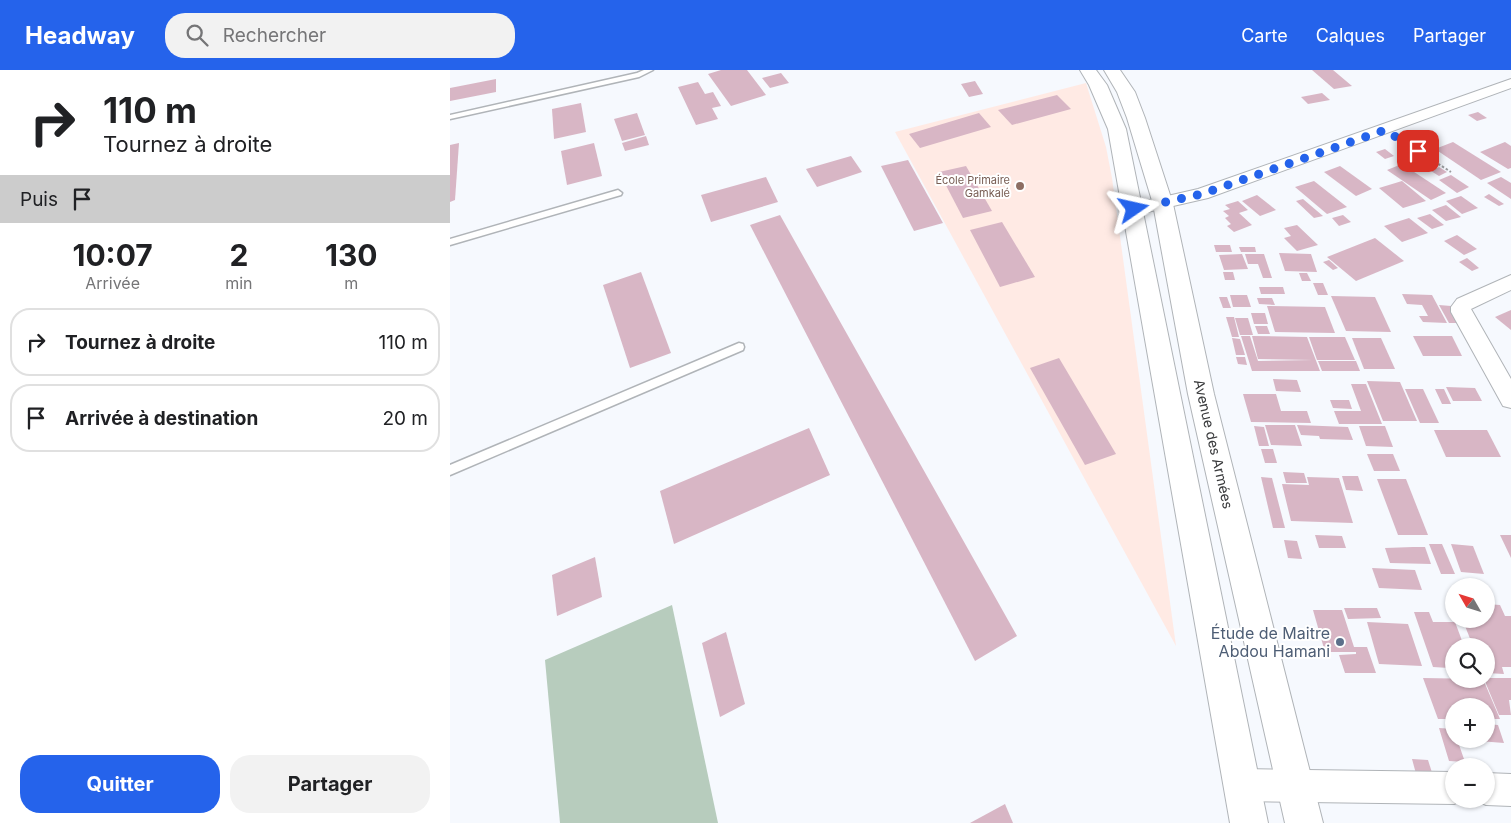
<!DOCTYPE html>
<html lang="fr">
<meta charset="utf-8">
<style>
:root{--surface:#fff;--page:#f2f2f2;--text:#202124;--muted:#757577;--line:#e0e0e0;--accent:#2563eb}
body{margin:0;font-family:Inter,sans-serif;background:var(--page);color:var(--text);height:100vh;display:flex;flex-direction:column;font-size:19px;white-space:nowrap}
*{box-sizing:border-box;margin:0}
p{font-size:16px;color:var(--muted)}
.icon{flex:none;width:28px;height:28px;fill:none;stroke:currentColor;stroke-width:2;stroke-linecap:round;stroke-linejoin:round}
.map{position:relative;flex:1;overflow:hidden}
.sheet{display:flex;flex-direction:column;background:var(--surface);width:450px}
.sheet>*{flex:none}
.banner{background:#fff;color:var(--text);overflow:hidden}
.needle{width:32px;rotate:309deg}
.controls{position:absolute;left:995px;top:508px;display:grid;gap:10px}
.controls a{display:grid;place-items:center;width:50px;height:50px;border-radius:50%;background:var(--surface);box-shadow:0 1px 4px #0004;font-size:25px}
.pin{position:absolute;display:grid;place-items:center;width:42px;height:42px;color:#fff;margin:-21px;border-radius:10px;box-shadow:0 2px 8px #0006}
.me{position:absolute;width:55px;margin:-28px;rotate:79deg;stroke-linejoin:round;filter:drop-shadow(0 0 4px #0008)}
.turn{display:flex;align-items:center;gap:18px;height:105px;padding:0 20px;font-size:22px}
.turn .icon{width:65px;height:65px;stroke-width:2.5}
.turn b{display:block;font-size:35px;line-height:42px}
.then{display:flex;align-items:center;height:48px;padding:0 20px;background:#0003;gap:10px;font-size:19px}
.eta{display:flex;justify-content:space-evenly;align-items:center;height:85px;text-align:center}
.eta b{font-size:30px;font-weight:700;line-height:35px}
.cta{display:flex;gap:10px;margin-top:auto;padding:10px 20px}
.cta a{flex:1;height:58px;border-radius:20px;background:var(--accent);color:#fff;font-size:20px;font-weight:700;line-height:58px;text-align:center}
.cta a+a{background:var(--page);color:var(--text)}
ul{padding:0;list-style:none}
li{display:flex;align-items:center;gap:15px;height:68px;margin:0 10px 8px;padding:0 10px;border:2px solid var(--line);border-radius:20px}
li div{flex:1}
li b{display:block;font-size:19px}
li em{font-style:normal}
header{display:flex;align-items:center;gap:30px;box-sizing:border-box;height:70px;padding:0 25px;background:var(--accent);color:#fff}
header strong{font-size:24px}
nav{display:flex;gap:28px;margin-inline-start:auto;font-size:18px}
.search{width:350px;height:45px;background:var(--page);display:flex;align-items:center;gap:12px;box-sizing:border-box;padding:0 18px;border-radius:20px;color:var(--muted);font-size:19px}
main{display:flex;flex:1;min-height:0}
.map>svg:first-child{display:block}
.education{fill:#ffeae4}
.green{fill:#b7ccbd}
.building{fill:#d8b6c5}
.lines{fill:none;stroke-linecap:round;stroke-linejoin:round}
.lane-casing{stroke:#b0b4b8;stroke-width:3}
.street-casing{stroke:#b0b4b8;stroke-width:2}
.highway-casing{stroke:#b0b4b8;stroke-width:2}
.path{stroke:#9a9c9f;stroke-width:2;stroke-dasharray:2.5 2;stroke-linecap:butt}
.lane{fill:#fff;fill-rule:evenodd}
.street{fill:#fff;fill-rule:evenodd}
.highway{fill:#fff;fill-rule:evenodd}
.route{stroke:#2563eb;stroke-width:9;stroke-dasharray:0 16.2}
.education-dot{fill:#8d6e63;stroke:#fff;stroke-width:2}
.service-dot{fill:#5c6f8a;stroke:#fff;stroke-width:2}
.labels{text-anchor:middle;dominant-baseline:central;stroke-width:4;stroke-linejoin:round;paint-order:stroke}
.far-education-label{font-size:11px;fill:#785e54;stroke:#fff;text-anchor:end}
.street-label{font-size:14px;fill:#3a3b3d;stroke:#fff}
.near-service-label{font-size:16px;fill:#4e5e75;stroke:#fff;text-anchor:end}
</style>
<header>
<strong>Headway</strong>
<div class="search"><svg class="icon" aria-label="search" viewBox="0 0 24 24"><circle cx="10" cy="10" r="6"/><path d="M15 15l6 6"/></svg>Rechercher</div>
<nav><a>Carte</a><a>Calques</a><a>Partager</a></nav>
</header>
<main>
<section class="sheet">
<div class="banner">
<div class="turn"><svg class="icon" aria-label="right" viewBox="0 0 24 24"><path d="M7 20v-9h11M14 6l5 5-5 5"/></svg><div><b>110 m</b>Tournez à droite</div></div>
<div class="then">Puis<svg class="icon" aria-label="arrive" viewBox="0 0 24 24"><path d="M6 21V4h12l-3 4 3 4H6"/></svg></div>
</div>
<div class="eta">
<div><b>10:07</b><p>Arrivée</p></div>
<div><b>2</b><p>min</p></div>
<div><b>130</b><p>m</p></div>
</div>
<ul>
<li><svg class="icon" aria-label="right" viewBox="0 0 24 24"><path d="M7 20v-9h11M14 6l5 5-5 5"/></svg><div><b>Tournez à droite</b></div><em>110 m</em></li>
<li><svg class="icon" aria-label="arrive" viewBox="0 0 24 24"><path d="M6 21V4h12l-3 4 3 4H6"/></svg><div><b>Arrivée à destination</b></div><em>20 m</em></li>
</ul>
<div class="cta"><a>Quitter</a><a>Partager</a></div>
</section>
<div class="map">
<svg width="1061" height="753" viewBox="0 0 1061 753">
<rect width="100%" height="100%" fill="#f6f9fe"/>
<!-- education -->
<path class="education" d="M636,13L656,77L662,108L726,576L445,62Z"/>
<!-- green -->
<path class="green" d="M222,535L268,753H110L95,590Z"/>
<!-- building -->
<g class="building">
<path d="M271,0H297L316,25L281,36L258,4Z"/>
<path d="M862,0H883L902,16L884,19Z"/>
<path d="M331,3L339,13L320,18L312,8Z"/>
<path d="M46,9V22L0,31V18Z"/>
<path d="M525,11L533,24L519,27L511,14Z"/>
<path d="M248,12L255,24L263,22L271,36L262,38L268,49L246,55L228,17Z"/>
<path d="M872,23L880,30L858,34L851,27Z"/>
<path d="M607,25L621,39L562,55L548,40Z"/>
<path d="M131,33L136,62L104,69L102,39Z"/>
<path d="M1028,42L1037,48L1027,51L1018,45Z"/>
<path d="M187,43L195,65L172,71L164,49Z"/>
<path d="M529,43L541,57L470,78L459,64Z"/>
<path d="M196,66L199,75L175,81L172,73Z"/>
<path d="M1003,72L1051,102L1031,110L985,79Z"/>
<path d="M1055,72L1061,76V98L1058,99L1030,82Z"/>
<path d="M9,73L5,130L0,132V75Z"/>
<path d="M144,73L152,106L117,115L111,81Z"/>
<path d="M935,79L944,86L935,89L926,82Z"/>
<path d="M960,79L971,87L960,90L950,83Z"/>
<path d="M401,86L412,102L367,117L356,99Z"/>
<path d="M458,90L493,153L464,161L431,96Z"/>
<path d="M952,94L996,123L981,130L937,100Z"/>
<path d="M516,96L542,141L513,148L489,102Z"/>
<path d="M890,96L922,119L906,126L874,102Z"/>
<path d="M989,97L997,102L989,106L981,101Z"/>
<path d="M1001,105L1019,117L1007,123L989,110Z"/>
<path d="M316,107L328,132L261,152L251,125Z"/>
<path d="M1051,107L1061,113V129L1037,113Z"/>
<path d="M864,111L897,137L877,144L845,117Z"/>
<path d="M952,111L976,131L953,138L929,118Z"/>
<path d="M1039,124L1054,134L1049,136L1034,127Z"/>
<path d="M807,125L826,140L810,146L792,131Z"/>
<path d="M1011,126L1028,138L1012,144L996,131Z"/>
<path d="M853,129L873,146L864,148L846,131Z"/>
<path d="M788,131L798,140L789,143L802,155L784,162L777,156L781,154L775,148L779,146L773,141L780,139L775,135Z"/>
<path d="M996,135L1011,147L996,151L982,140Z"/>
<path d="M980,144L994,155L982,159L967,148Z"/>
<path d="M330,145L567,566L525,591L300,155Z"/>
<path d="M893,145L901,152L889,156L882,148Z"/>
<path d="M959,148L978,163L952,172L934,156Z"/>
<path d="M552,152L585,207L550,217L520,160Z"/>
<path d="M847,155L868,175L847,181L834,168L841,166L834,158Z"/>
<path d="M1007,165L1027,179L1014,185L994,171Z"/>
<path d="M925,168L954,191L906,211L877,187Z"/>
<path d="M764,175H780L782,182H766Z"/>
<path d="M789,177H805L806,182H791Z"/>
<path d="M829,183L861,184L867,202L835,201Z"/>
<path d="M792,184L798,199L774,200L769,185Z"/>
<path d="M795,184H814L822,208H813L808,194H798Z"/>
<path d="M1017,188L1029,198L1022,201L1009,192Z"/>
<path d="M879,190L888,198L883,200L873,192Z"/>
<path d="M191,202L221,283L180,298L153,215Z"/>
<path d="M773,202H783L785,210H775Z"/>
<path d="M849,203H857L861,211H852Z"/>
<path d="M863,213H873L878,225H868Z"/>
<path d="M809,217H833L835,224H811Z"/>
<path d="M952,224L982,225L997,253L973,252L969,246H978L972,235L957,234Z"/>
<path d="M780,225H797L801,237H783Z"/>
<path d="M881,226L925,227L941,262L896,261Z"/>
<path d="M769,227H777L781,238H773Z"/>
<path d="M807,228H822L825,235L809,234Z"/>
<path d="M989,235L1001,236L1010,253H999Z"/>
<path d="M817,236L875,237L885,263L825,262Z"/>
<path d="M1061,240V260L1045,247Z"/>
<path d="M801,243H815L818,254H804Z"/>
<path d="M776,247H784L789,267H782Z"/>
<path d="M785,248H798L803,265H790Z"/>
<path d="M805,256H817L820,264H808Z"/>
<path d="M791,266H800L808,291L863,290L808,289L802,266L857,267L870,301H802Z"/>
<path d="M963,266H1002L1012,286H973Z"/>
<path d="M859,267H895L905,290H867Z"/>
<path d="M782,268L790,269L795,285H786Z"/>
<path d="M902,268H931L945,299H914Z"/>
<path d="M786,287H795L797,295L788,294Z"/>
<path d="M609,288L666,384L635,395L580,298Z"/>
<path d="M868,291H906L910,301H872Z"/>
<path d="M823,309L847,310L851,322L826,321Z"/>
<path d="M917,311L950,312L967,351H933Z"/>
<path d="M901,314H916L932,354H889L884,341H911Z"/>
<path d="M996,317L1025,318L1032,331H1003Z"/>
<path d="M955,319H973L989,353H970Z"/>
<path d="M985,319H994L1001,334H992Z"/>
<path d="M793,324H826L831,341H857L861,353L801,352Z"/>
<path d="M880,330H899L902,339L883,338Z"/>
<path d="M815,355H845L852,376L821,375Z"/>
<path d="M847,355L898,357L903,370L870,369L869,366L851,365Z"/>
<path d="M804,356L814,357L819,376H809Z"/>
<path d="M909,356H935L943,377L916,376Z"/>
<path d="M359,358L380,405L224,474L210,421Z"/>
<path d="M984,360H1037L1051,387H996Z"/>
<path d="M811,379H823L827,393H815Z"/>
<path d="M917,384H943L950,401H924Z"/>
<path d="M833,402L854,403L857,413H836Z"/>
<path d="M892,406H908L913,421L896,420Z"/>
<path d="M811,407L822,408L835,458H823Z"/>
<path d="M857,407L889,408L903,453L841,451L832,414L859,415Z"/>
<path d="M927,409H956L978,465H948Z"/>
<path d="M865,465L892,466L896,478H869Z"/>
<path d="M1050,465H1061V488Z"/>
<path d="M834,470L847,471L852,489L838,488Z"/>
<path d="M979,474H992L1005,504H991Z"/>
<path d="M1001,474L1023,476L1034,504L1011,502Z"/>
<path d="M963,477H975L981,494L940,493L935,478Z"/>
<path d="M145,487L152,527L107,546L102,505Z"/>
<path d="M922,498L965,500L972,520L929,518Z"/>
<path d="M1036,534L1050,535L1055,546H1061V597H1052L1054,604L1036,603V576H1023L1013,551L1036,549Z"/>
<path d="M894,538H927L931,548L898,549Z"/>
<path d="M863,540H892L904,577H917L926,603H895L889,585L906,584V582H875Z"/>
<path d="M964,542H979L983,552H1005L1014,576H1004V594H997L999,598L983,597Z"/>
<path d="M917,552L958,554L972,596L929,594Z"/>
<path d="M276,562L295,634L270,647L252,573Z"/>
<path d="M973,608L1033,609L1050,649H1036V636H1004V649H988Z"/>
<path d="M1036,608H1061V630H1059L1061,645H1049L1034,609Z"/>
<path d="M1036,654L1048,655L1054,673L1016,670L1036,669Z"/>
<path d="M989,658L1004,659V669H1007L1015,692L999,691Z"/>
<path d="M962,689L978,690L985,712L968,711Z"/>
<path d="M555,734L563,753H520Z"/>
</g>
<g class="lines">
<!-- lane casing -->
<g class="lane-casing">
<g id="lane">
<path d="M194,0H203L189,7L0,49V45L187,3Z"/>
<path d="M168,120L172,123L171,125L0,175V169Z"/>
<path d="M289,273L293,274L294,277L293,280L0,405V395Z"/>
</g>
</g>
<!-- street casing -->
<g class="street-casing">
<g id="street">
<path d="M1061,9V18L758,128L684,145L678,143L675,139L678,135L748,119Z"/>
<path d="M1061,205V220L1021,239L1061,309V338L1053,336L1001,242V237L1007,229Z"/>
<path d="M791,699L1004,702V729H1016L1004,734L791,731L780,726L775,715L780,704Z"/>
<path d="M1036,703L1061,704V736L1036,735L1025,730L1024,729H1036Z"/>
</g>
</g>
<!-- highway casing -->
<g class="highway-casing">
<g id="highway">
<path d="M630,0H646L657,15L676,59L818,753H780L658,59L639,15Z"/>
<path d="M654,0H670L685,22L695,48L723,134L764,324L873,753H835L738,324L703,134L677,48L667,22Z"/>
</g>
</g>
<!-- path -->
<path class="path" d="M954,72L1001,102"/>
<!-- lane -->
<use href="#lane" class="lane"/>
<!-- street -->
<use href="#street" class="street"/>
<!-- highway -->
<use href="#highway" class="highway"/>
</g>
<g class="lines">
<!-- route -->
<path class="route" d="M684,139L752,124L935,60L968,81"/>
</g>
<!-- markers -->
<circle class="education-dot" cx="570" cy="116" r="5"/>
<circle class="service-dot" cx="890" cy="572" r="5"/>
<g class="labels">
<!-- far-education labels -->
<g class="far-education-label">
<text x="560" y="110">École Primaire<tspan x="560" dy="13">Gamkalé</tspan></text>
</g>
<!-- street labels -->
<g class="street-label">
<text transform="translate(764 374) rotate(77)">Avenue des Armées</text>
</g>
<!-- near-service labels -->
<g class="near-service-label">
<text x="880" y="563">Étude de Maitre<tspan x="880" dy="18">Abdou Hamani</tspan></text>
</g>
</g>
</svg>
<div class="controls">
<a><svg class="needle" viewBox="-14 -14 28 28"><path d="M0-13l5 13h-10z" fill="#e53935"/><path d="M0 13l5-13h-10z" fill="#757577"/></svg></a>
<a><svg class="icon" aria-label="search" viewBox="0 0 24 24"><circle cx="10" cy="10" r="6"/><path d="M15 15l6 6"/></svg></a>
<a>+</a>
<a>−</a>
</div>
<div class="pin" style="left:968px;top:81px;background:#d93025"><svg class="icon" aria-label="arrive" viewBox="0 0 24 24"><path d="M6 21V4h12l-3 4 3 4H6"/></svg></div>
<svg class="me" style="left:684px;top:139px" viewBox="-20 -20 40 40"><path d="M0-17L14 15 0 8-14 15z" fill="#2563eb" stroke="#fff" stroke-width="4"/></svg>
</div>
</main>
